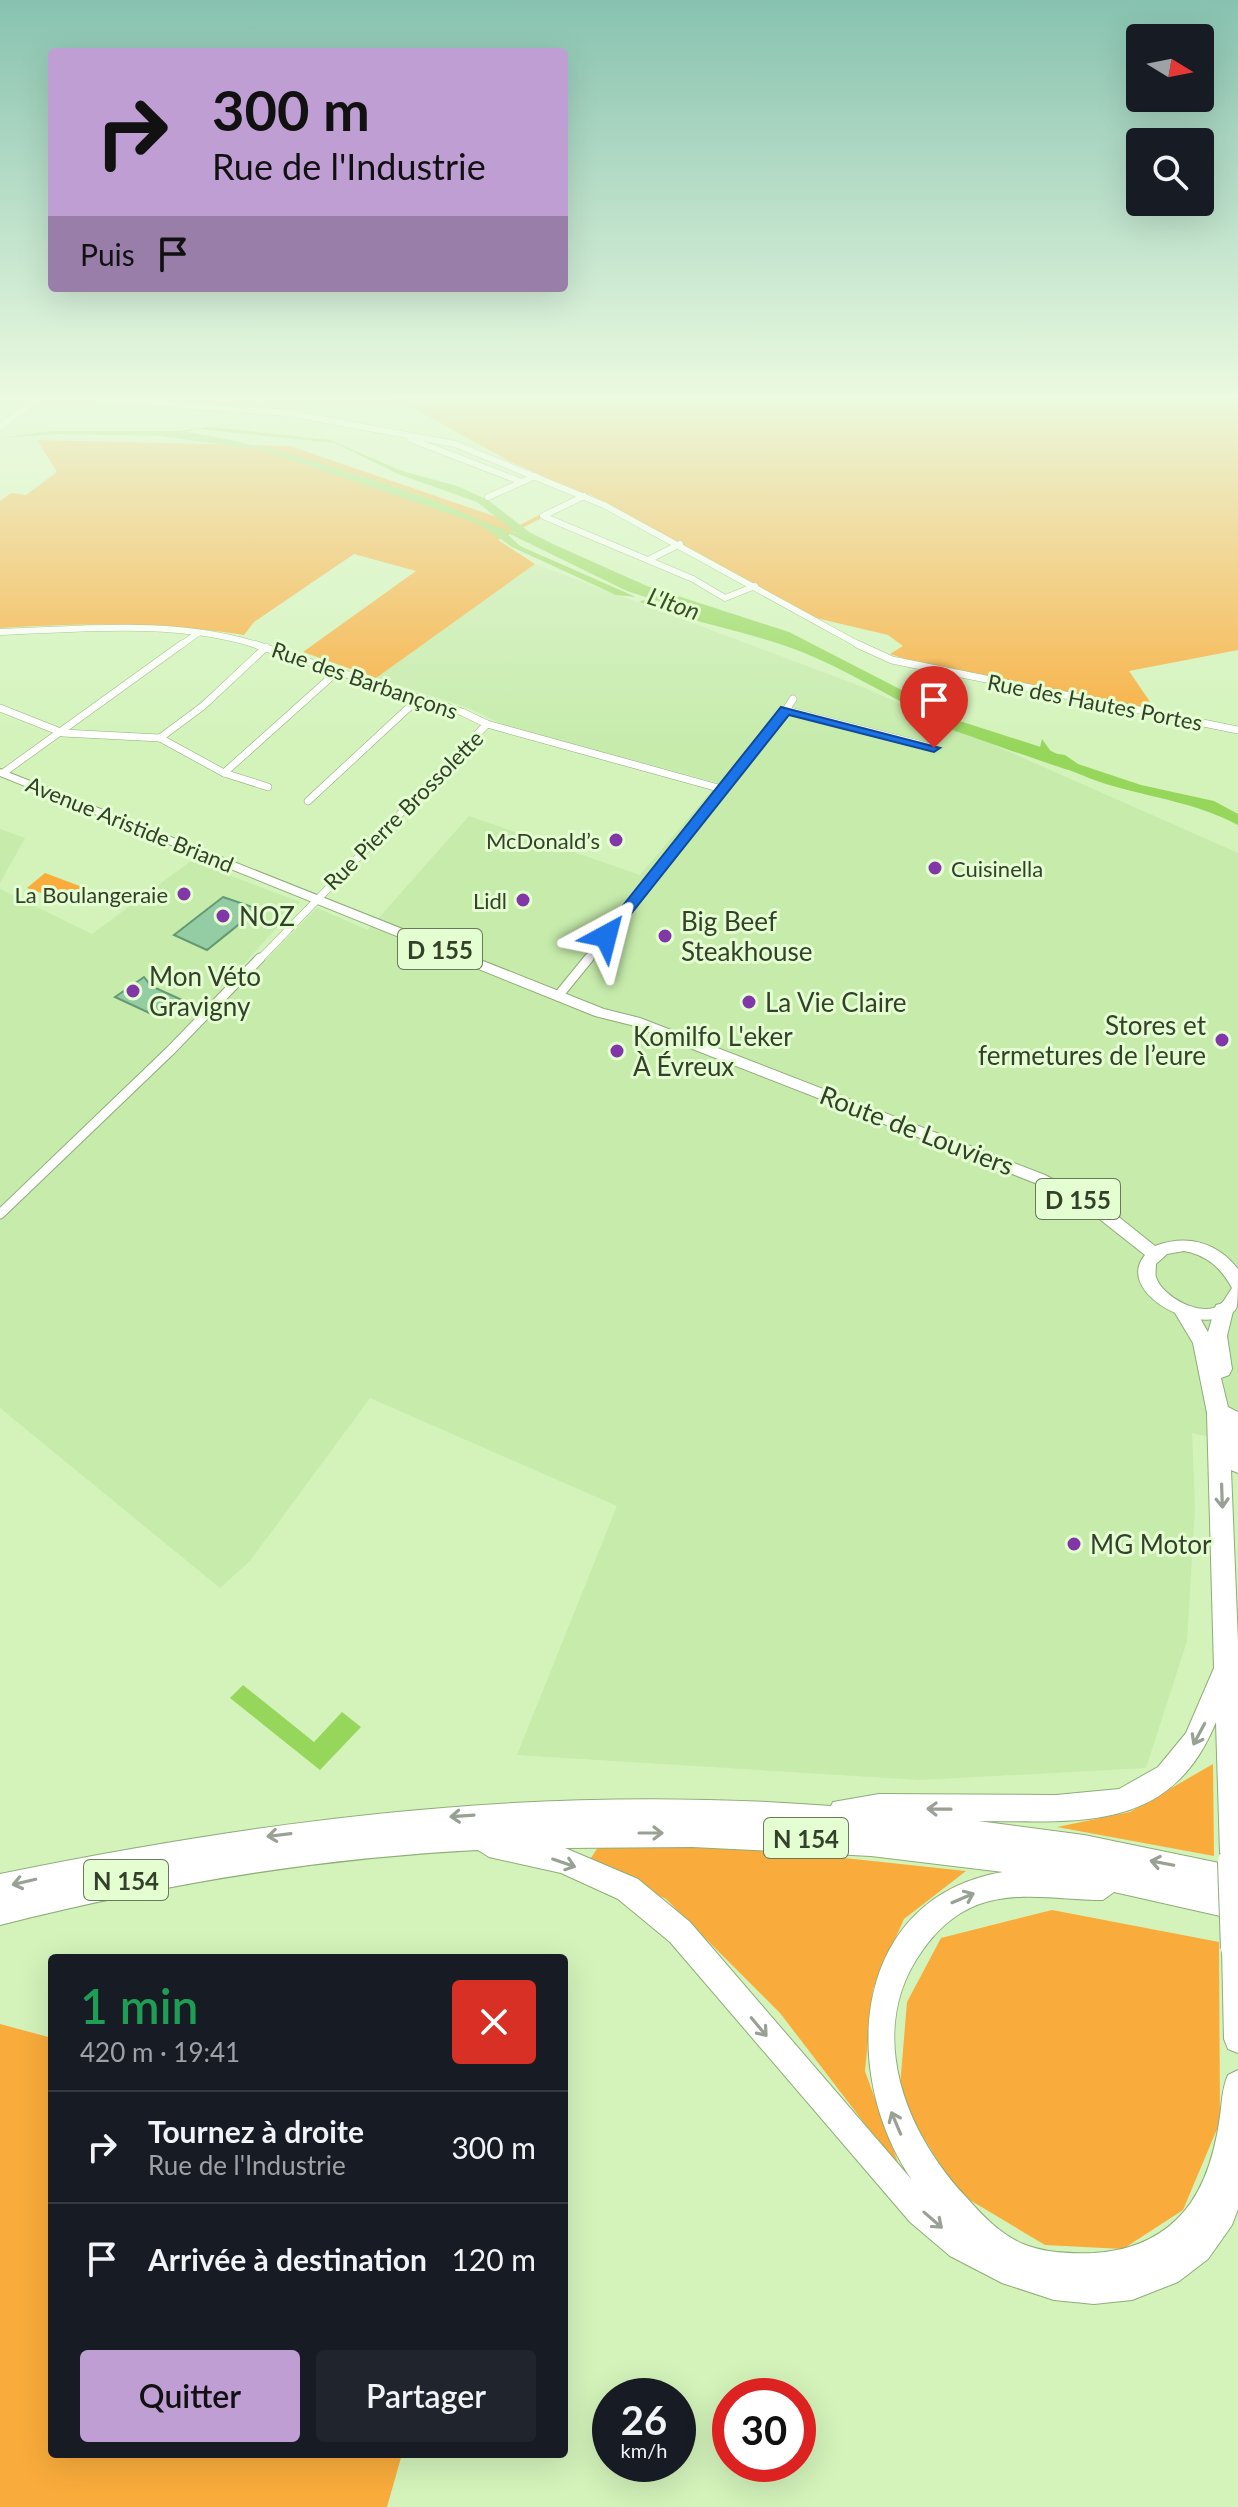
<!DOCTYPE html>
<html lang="fr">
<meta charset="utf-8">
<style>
:root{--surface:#171b24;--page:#20242c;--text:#f1f3f6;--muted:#9ea1a6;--line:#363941;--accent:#bf9ed3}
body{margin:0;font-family:Lato,sans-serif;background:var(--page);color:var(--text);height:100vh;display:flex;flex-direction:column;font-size:30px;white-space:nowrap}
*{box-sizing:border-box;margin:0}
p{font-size:26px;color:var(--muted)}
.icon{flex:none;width:44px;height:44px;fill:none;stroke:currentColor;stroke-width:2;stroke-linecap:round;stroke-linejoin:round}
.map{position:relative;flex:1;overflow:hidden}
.sheet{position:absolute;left:48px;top:1954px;width:520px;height:504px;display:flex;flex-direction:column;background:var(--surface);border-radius:8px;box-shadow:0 8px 32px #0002}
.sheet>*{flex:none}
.hud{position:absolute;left:48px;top:48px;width:520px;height:244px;border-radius:8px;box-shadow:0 8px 32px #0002;background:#bf9ed3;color:#111;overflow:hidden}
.needle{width:52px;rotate:100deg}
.tools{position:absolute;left:1126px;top:24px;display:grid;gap:16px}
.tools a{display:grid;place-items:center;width:88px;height:88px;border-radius:8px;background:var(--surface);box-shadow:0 8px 32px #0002;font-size:40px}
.speed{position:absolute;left:592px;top:2378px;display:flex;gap:16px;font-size:40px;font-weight:700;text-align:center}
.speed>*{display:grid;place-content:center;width:104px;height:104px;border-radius:50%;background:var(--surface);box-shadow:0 8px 32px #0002;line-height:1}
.speed small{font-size:20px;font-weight:400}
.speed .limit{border:12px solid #d22;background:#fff;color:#111}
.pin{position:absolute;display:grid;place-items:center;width:68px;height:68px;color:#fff;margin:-82px -34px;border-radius:50% 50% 50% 0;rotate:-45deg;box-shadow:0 0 8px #0007}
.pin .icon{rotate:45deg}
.me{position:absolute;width:88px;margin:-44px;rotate:38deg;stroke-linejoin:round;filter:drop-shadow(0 0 6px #0008)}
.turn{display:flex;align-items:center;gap:28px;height:168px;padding:0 32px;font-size:36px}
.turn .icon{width:104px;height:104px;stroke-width:2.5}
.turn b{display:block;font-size:56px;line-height:68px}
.then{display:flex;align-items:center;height:76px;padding:0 32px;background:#0003;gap:16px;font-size:30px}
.round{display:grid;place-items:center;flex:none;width:84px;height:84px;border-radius:8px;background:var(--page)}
.summary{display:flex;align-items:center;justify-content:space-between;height:136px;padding:0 32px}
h1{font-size:48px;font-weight:600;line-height:60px;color:#1e9e55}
.action{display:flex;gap:16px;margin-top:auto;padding:16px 32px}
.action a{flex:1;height:92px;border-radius:8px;background:var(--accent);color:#111;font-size:32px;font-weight:600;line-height:92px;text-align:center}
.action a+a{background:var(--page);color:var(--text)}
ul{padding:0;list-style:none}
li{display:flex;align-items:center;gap:24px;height:112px;padding:0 32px;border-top:2px solid var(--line)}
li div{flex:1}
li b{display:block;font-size:30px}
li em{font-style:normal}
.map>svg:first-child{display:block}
.built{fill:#c6ebab}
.green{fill:#f9ac3b}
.water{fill:#96d65b;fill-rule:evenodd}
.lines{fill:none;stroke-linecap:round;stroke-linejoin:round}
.river{fill:#96d65b;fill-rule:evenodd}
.building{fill:#94cca3;stroke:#649a73;stroke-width:2}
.street-far2-casing{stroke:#8ead77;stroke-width:7}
.street-far1-casing{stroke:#8ead77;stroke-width:8}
.street-casing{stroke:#8ead77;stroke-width:11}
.primary-casing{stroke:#8ead77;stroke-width:2}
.highway-casing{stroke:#8ead77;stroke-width:2}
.street-far2{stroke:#fff;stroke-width:6}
.street-far1{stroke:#fff;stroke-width:7}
.street{stroke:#fff;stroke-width:9}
.primary{fill:#fff;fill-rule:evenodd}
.highway{fill:#fff;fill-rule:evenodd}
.highway-bridge-far1-casing{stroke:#8ead77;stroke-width:26;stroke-linecap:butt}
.highway-bridge-casing{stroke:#8ead77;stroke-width:32;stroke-linecap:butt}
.highway-bridge-far1{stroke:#fff;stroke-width:24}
.highway-bridge{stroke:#fff;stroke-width:30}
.oneway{stroke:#99a094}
.route{fill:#1a73e8;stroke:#114b97;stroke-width:2}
.poi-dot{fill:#8237a8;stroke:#e4fed1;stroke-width:3}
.labels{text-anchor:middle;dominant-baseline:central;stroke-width:6;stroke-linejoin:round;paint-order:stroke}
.far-street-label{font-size:22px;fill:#33402a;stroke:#e4fed1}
.far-poi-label{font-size:22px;fill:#33402a;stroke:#e4fed1;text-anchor:end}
.far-water-label{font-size:24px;font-style:italic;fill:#375121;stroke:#e4fed1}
.shield{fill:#e4fed1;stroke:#68795c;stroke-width:2}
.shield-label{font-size:24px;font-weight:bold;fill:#33402a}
.poi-label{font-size:26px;fill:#33402a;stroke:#e4fed1;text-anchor:start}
.street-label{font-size:26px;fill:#33402a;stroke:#e4fed1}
</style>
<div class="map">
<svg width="1238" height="2507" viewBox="0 0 1238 2507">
<rect width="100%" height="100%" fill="#d3f3ba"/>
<!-- built -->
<g class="built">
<path d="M535,564L858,685L1238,853V1443L1192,1433L1195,1507L1187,1641L1146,1768L920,1780L517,1755L617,1506L370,1398L250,1561L220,1588L0,1408V889L92,934L191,861L300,902L222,988L233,993L317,908L368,930L469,816L640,875L718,783L506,726L469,708L376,678Z"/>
<path d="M0,829L25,838L0,883Z"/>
</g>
<!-- green -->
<g class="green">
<path d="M387,399H1238V650L1129,671L1157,712L930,667L890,654L903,646L888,635L816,618L589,494L498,540L535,564L376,678L303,652L416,571L354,554L254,622L244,635C159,622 85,623 0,628V501L11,493L26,495L57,472L37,440L290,446L520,525L581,493L507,460L406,404Z"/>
<path d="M45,873L85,888L67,902L27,888Z"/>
<path d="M1213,1764L1214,1856L1057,1827L1130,1812Z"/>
<path d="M600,1844L779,1851L966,1871L904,1919L873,1989L865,2071L901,2171L780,2013L666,1899L589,1861Z"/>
<path d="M1052,1910L1219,1942L1220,2122L1183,2210L1123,2249L1045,2245L958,2193L899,2098L907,2002L941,1938Z"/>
<path d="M0,2024L52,2038V2454H402L387,2507H0Z"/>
</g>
<!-- water -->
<g class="water">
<path d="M212,427L330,440L402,471L457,486L488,500L529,532L555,545L647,586L789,632L956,718L954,722L970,728L967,732C910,711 859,675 802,652C748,631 692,623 639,602L643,600L689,614L677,607L627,591L504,531L520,546L636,597L616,595L512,547L479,524L262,450L160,436L56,434L0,438L52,431H178ZM199,429L335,443L398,474L477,502L516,533C484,525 451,505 419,495C342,469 267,445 187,432Z"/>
<path d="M1042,739L1052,753L1065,755L1078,764L1141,785L1214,801L1238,814V825C1199,804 1155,798 1113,786C1091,780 1070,770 1049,761L1051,756H1038Z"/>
<path d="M243,1685L314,1742L342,1712L361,1727L320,1770L230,1698Z"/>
</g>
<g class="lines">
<!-- river -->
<path class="river" d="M938,714L1047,749L1089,770L1086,774C1078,776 952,729 932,723L930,719Z"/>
</g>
<!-- building -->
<g class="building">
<path d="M223,897L258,909L207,950L174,935Z"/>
<path d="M144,977L151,986L180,999L158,1017L115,997Z"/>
</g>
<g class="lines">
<!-- street-far2 casing -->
<g class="street-far2-casing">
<g id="street-far2">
<path d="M101,399L288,413L455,444L604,505L861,646"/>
<path d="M0,427L38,399"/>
<path d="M410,439L522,482L535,476"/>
<path d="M584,496L543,516L693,579L725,598L755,586"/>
<path d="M488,497L522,482"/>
<path d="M648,560L680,544"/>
<path d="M0,632C85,629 178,619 260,646"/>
<path d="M180,646L198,633"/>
</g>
</g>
<!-- street-far1 casing -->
<g class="street-far1-casing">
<g id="street-far1">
<path d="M254,644L462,712L487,724L722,789"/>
<path d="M857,644L892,660L1238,730"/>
<path d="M0,708L63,733L160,738L224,773L268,787"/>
<path d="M786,710L793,699"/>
<path d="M160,738L203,706L266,647"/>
<path d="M3,773L182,644"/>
<path d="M224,773L339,670"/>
<path d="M308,801L418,699"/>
<path d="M259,960L487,724"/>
<path d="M587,960L786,710L934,748"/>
</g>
</g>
<!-- street casing -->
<g class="street-casing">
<g id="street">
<path d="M558,996L589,958"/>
<path d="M0,1214L171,1050L260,958"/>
</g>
</g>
<!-- primary casing -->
<g class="primary-casing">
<path id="primary" d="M0,769L604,1009L640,1018L1045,1175L1105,1206L1155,1246C1187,1234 1217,1242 1238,1269C1238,1279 1238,1296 1237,1306C1235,1313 1229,1315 1223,1317C1186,1331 1116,1289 1145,1255L1093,1214L1035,1183L631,1025L595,1016L0,776ZM1184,1251C1207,1255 1221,1268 1232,1288C1229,1292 1225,1300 1221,1304C1203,1319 1162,1297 1156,1277C1155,1275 1156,1267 1156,1264L1167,1254Z"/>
</g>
<!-- highway casing -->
<g class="highway-casing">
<g id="highway">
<path d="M1223,1303L1230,1305L1233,1311L1227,1336L1232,1369L1229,1375L1221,1378L1228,1407L1238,1412V1473L1231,1470L1238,1642V1864L1235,1866H1238V1920L1114,1892L1103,1900C1062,1900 1016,1890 977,1905C954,1914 935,1932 922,1951C864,2032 906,2134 967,2198C983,2216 1000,2234 1023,2244C1045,2253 1070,2254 1094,2253C1125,2251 1153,2242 1176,2220C1204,2194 1215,2153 1220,2116C1222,2102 1222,2088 1228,2075L1238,2070V2209L1232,2225L1208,2259L1178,2282L1132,2300L1094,2304L1054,2300L1002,2283L950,2256L910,2222L670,1942L618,1899L561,1873L489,1857L478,1850C315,1858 158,1885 0,1925V1874C278,1817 546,1784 831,1806L833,1802L879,1794L1056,1795L1119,1789L1158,1767L1186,1733L1214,1668L1207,1413L1193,1343L1175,1313L1178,1307C1194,1302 1200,1319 1208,1332L1216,1305ZM1216,1722L1220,1853L1224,1862L1229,1865L1084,1835L978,1821C1080,1821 1170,1834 1216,1722ZM692,1847L871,1856L1003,1872C852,1897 838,2072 912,2180L690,1922L638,1879L565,1848Z"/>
<path d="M1236,1934L1238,1935V2053L1228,2049L1224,2039L1222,1948L1226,1938Z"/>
</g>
</g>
<!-- street-far2 -->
<use href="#street-far2" class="street-far2"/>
<!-- street-far1 -->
<use href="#street-far1" class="street-far1"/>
<!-- street -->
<use href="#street" class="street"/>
<!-- primary -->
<use href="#primary" class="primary"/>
<!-- highway -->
<use href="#highway" class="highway"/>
<!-- highway-bridge-far1 casing -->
<g class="highway-bridge-far1-casing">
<path id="highway-bridge-far1" d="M1233,1853V1864"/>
</g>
<!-- highway-bridge casing -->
<g class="highway-bridge-casing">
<path id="highway-bridge" d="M1233,1862L1236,1948"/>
</g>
<!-- highway-bridge-far1 -->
<use href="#highway-bridge-far1" class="highway-bridge-far1"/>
<!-- highway-bridge -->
<use href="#highway-bridge" class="highway-bridge"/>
</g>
<!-- one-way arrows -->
<defs><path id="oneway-shaft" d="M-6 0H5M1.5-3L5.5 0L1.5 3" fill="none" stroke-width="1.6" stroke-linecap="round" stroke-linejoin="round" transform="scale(2)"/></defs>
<g class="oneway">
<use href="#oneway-shaft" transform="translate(1222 1496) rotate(88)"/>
<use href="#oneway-shaft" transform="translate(1199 1734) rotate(118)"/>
<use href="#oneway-shaft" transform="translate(939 1809) rotate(-179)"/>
<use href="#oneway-shaft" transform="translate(462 1816) rotate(176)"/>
<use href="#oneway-shaft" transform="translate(651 1833)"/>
<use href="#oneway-shaft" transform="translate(279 1835) rotate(173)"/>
<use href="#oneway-shaft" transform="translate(564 1863) rotate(19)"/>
<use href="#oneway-shaft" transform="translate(1162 1863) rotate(-169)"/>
<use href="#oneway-shaft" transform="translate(24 1882) rotate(167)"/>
<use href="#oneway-shaft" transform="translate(963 1898) rotate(-23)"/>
<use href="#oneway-shaft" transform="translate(759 2027) rotate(50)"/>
<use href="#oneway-shaft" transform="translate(896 2123) rotate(-113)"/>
<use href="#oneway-shaft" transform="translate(933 2220) rotate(41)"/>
</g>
<!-- sky -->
<linearGradient id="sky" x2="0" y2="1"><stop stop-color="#87c2b0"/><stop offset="0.53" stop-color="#ebfae0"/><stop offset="1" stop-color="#ebfae0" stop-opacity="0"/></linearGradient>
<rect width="1238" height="750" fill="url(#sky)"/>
<!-- route -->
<path class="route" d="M781,707L940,748L934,752L789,715L611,939H601V933Z"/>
<!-- markers -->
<g class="poi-dot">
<circle cx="616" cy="840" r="8"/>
<circle cx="935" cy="868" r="8"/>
<circle cx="184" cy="894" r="8"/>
<circle cx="523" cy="900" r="8"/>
<circle cx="223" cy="916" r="8"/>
<circle cx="665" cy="936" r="8"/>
<circle cx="133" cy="991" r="8"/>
<circle cx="749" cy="1002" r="8"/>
<circle cx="1222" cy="1040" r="8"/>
<circle cx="617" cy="1051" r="8"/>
<circle cx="1074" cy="1544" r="8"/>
</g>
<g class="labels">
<!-- far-street labels -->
<g class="far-street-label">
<text transform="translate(365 680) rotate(19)">Rue des Barbançons</text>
<text transform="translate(1095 702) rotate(11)">Rue des Hautes Portes</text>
<text transform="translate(403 810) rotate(-45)">Rue Pierre Brossolette</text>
<text transform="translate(130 824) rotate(22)">Avenue Aristide Briand</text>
</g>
<!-- far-poi labels -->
<g class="far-poi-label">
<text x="600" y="840">McDonald’s</text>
<text x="951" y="868" text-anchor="start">Cuisinella</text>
<text x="168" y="894">La Boulangeraie</text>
<text x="507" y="900">Lidl</text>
</g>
<!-- far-water labels -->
<g class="far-water-label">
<text transform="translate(674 603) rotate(19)">L'Iton</text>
</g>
<!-- shield labels -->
<g class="shield">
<rect x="398" y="929" width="84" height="40" rx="6"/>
<rect x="1036" y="1179" width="84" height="40" rx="6"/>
<rect x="764" y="1818" width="84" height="40" rx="6"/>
<rect x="84" y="1860" width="84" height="40" rx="6"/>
</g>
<g class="shield-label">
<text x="440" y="949">D 155</text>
<text x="1078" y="1199">D 155</text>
<text x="806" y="1838">N 154</text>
<text x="126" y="1880">N 154</text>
</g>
<!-- poi labels -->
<g class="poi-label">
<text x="239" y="916">NOZ</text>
<text x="681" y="921">Big Beef<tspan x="681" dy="30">Steakhouse</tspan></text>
<text x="149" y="976">Mon Véto<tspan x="149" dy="30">Gravigny</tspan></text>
<text x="765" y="1002">La Vie Claire</text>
<text x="1206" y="1025" text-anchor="end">Stores et<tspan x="1206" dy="30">fermetures de l’eure</tspan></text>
<text x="633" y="1036">Komilfo L'eker<tspan x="633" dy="30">À Évreux</tspan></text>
<text x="1090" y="1544">MG Motor</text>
</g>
<!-- street labels -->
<g class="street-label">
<text transform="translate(917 1130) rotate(21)">Route de Louviers</text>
</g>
</g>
</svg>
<div class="tools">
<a><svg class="needle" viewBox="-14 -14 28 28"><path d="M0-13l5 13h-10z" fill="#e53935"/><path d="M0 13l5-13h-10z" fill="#9ea1a6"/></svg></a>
<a><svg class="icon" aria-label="search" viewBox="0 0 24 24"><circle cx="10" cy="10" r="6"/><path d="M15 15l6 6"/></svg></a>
</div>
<div class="speed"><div>26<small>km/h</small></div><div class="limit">30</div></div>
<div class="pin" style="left:934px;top:748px;background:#d93025"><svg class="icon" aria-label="arrive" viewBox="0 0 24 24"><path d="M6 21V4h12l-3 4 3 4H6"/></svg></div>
<svg class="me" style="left:606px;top:936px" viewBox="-20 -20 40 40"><path d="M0-17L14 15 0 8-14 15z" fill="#1a73e8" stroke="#fff" stroke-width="4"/></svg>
<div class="hud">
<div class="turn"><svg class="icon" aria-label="right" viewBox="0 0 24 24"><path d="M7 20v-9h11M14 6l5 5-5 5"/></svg><div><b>300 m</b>Rue de l'Industrie</div></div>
<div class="then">Puis<svg class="icon" aria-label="arrive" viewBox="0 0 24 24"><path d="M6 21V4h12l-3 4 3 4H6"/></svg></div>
</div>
<section class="sheet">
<div class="summary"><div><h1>1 min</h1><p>420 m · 19:41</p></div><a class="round" style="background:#d93025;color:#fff"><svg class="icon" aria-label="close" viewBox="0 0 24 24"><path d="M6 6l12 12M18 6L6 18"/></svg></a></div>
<ul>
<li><svg class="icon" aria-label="right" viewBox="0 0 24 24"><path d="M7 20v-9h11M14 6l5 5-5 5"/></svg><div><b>Tournez à droite</b><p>Rue de l'Industrie</p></div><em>300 m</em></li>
<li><svg class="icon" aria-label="arrive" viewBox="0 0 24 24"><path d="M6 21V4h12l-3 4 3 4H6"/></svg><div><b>Arrivée à destination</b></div><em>120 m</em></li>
</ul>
<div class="action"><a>Quitter</a><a>Partager</a></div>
</section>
</div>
